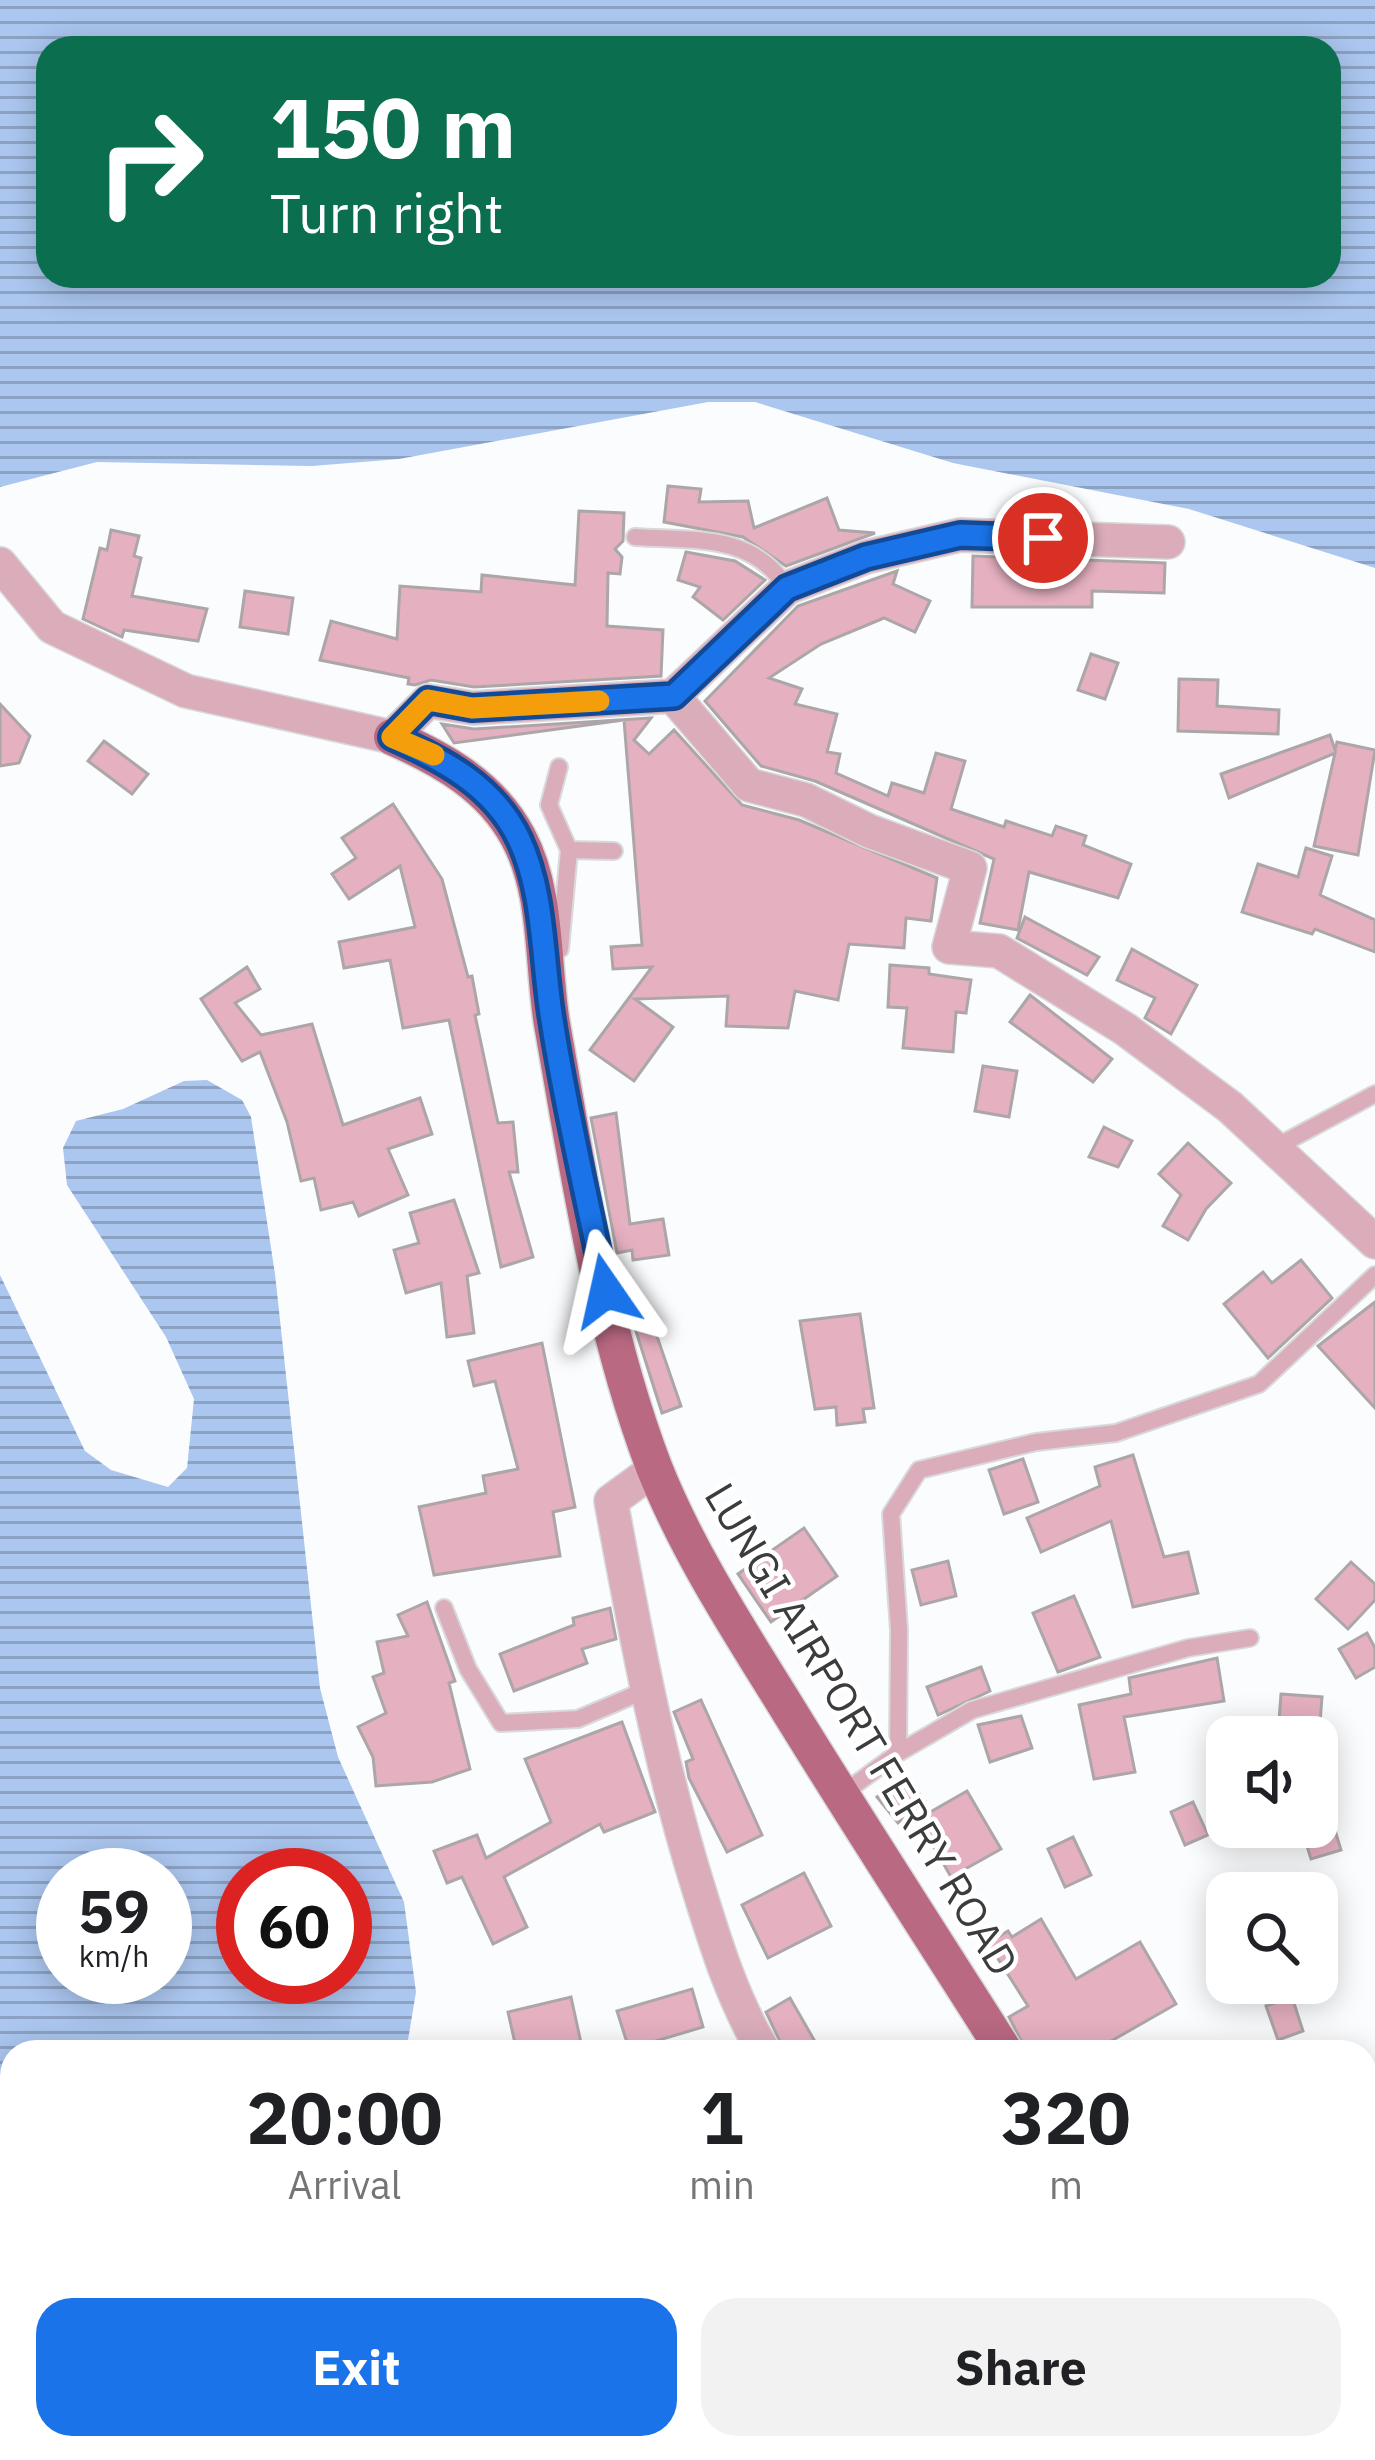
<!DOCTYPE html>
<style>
:root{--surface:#fff;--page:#f2f2f2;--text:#202124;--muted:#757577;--accent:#1a73e8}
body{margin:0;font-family:"IBM Plex Sans",sans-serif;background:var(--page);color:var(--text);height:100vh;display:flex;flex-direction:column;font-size:45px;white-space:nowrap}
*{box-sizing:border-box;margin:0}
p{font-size:39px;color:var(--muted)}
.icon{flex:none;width:66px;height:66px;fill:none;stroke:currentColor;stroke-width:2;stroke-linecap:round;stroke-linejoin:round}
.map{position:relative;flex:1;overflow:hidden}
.sheet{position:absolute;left:0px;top:2040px;width:1377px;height:420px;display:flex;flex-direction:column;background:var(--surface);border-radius:36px 36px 0 0;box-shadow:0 6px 30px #0003}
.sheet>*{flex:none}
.hud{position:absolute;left:36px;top:36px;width:1305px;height:252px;border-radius:36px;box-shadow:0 6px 30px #0003;background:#0b6e4f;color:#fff;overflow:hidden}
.buttons{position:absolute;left:1206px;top:1716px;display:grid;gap:24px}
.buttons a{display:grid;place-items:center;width:132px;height:132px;border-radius:24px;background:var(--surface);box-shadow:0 6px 30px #0003;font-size:60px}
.speed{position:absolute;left:36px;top:1848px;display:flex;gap:24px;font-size:60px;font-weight:700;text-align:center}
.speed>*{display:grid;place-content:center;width:156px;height:156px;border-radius:50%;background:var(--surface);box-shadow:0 6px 30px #0003;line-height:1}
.speed small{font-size:30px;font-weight:400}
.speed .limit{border:18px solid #d22;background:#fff;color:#111}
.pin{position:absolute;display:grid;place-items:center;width:102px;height:102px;color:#fff;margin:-51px;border:6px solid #fff;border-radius:50%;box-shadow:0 3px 12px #0007}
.me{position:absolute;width:132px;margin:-66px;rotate:349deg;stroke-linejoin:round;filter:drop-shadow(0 0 9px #0008)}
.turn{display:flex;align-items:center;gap:42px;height:252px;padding:0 36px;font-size:54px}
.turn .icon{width:156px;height:156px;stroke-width:2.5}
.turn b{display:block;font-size:84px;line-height:102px}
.eta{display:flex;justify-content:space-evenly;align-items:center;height:204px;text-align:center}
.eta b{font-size:72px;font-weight:700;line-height:84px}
.button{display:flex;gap:24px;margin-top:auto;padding:24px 36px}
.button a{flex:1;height:138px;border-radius:36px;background:var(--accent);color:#fff;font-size:48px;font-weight:700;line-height:138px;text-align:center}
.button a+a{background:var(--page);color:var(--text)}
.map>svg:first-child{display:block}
.water{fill:url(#water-rules);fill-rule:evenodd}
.building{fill:#e5b0c0;stroke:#ada6a8;stroke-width:3}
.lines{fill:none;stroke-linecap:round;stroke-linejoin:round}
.lane-casing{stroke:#d8d9db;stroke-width:20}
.street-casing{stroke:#d8d9db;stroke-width:36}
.primary-casing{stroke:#d8d9db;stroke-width:39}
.lane{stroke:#dbadba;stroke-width:16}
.street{stroke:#dbadba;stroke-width:33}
.primary{stroke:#b96982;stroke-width:36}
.route-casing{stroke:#114b97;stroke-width:30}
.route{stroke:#1a73e8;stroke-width:21}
.slow{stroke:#f59e0b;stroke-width:21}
.labels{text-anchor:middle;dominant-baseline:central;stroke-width:9;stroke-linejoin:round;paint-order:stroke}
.street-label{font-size:42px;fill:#3b3c3e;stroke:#fff}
</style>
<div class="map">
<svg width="1375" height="2460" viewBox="0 0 1375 2460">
<defs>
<pattern id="water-rules" width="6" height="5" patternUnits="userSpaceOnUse" patternTransform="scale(3)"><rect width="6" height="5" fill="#abc6ef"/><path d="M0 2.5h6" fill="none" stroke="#8ca2c3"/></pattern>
</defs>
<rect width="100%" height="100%" fill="#fbfcfe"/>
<!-- water -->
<g class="water">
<path d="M0,0H1375V568L1189,509L953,463L755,402H708L399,459L312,466L97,462L0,487ZM48,48H1329V276H48Z"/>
<path d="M207,1080L242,1100L251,1117L275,1274L320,1688L338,1757L404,1902L416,1992L406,2052H12V2448H277L271,2460H0V1275L85,1451L111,1470L168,1487L187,1468L194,1399L166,1337L67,1185L63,1148L76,1121L123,1109L184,1081ZM63,1875H165V1977H63ZM243,1875H345V1977H243Z"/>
</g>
<!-- building -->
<g class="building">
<path d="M668,486L701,489L699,502L748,501L754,528L827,498L839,530L875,533L786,566L743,537L664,522Z"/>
<path d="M579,511L624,513L623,541L615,549L622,557L620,574L608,573L607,626L663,630L661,676L474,687L431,680L415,685L408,684L409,678L320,660L331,621L397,639L400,586L481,592L482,575L575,585Z"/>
<path d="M111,530L139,536L134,556L141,558L132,596L207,609L198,641L124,630L122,637L83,619L100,548L107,550Z"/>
<path d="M686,552L735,561L765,580L723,620L693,597L700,587L678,580Z"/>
<path d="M973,556L1165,563L1164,593L1092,591V607H972Z"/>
<path d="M897,571L893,584L930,601L915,632L884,618L821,644L769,678L802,689L795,704L837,714L827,752L840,754L836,773L888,796L892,783L924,793L936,753L965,761L951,809L1004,827L1006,821L1052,836L1056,826L1086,836L1083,845L1131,864L1118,898L1029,872L1018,930L980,923L994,859L815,781L761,766L705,701L798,606Z"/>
<path d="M245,591L293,598L288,634L240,627Z"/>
<path d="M1091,654L1118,663L1105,699L1078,690Z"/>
<path d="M1179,679L1218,680L1217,706L1279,710L1278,734L1178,731Z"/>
<path d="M0,704L30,736L19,763L0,766Z"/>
<path d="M651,718L634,740L649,754L674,730L742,805L799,820L937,878L931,921L906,918L904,948L849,944L838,1000L795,991L788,1028L726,1026L728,996L635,999L673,1027L634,1081L590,1050L652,967L613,969L611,947L642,945L624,720L454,743L442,724L474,729Z"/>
<path d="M1330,735L1335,750L1337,742L1375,750L1358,855L1314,846L1335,753L1229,798L1221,774Z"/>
<path d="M104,741L148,774L132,794L88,761Z"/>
<path d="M393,804L442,879L468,977L472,976L479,1014L475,1015L498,1123L513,1122L518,1172H509L533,1257L501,1267L449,1020L403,1028L390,960L344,968L339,942L415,927L400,866L349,899L332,874L356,858L342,838Z"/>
<path d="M1306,848L1332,856L1320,895L1375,920V952L1315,929L1312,934L1242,912L1258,864L1298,877Z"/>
<path d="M1025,917L1099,957L1087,975L1017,938Z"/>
<path d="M1132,949L1197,985L1171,1034L1145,1018L1155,998L1117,980Z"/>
<path d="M890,965L929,968V974L971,980L966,1013L956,1012L953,1052L903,1048L907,1008L888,1007Z"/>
<path d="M247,967L260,989L235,1003L261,1035L312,1024L343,1125L420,1098L432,1134L388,1149L408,1195L359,1216L353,1202L321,1210L314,1178L301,1181L287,1122L260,1052L242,1061L201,999Z"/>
<path d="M1030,995L1112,1059L1093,1082L1010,1022Z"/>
<path d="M983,1066L1017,1071L1009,1117L975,1111Z"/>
<path d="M616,1113L630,1224L663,1219L669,1255L633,1260L632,1250L617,1253L591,1118Z"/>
<path d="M1104,1127L1132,1141L1118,1167L1089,1157Z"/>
<path d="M1188,1143L1231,1183L1206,1209L1188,1240L1163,1226L1181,1195L1159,1174Z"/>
<path d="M454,1200L479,1273L467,1276L474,1333L447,1337L441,1283L406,1293L394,1250L419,1243L410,1213Z"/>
<path d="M1301,1260L1332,1298L1268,1358L1224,1304L1263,1272L1272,1283Z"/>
<path d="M1375,1302V1408L1318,1346Z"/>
<path d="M860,1314L874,1408L863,1409L865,1422L837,1425L836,1407L815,1409L800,1321Z"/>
<path d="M651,1319L681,1406L662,1413L634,1325Z"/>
<path d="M542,1343L575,1507L553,1512L560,1556L434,1575L419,1507L486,1493L483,1476L518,1469L495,1381L474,1386L468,1361Z"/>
<path d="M1133,1455L1164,1557L1188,1552L1198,1593L1133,1607L1111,1521L1041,1552L1027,1518L1100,1486L1095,1467Z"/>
<path d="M1023,1459L1038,1502L1004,1514L989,1470Z"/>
<path d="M804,1528L837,1576L771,1622L738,1574Z"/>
<path d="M948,1561L956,1596L921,1605L912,1570Z"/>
<path d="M1351,1562L1375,1584V1600L1348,1629L1316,1599Z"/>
<path d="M1074,1596L1100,1657L1058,1672L1033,1613Z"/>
<path d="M427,1602L455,1681L449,1683L470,1769L432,1782L376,1786L373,1757L358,1727L386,1713L373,1677L384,1673L377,1642L408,1636L398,1615Z"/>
<path d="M610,1608L616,1639L582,1649L587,1663L514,1691L500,1654L574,1625L573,1618Z"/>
<path d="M1367,1633L1375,1648V1667L1356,1678L1339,1649Z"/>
<path d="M1217,1658L1224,1701L1124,1717L1135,1772L1094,1779L1079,1705L1131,1694L1129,1678Z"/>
<path d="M981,1667L990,1691L938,1715L927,1687Z"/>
<path d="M1281,1694L1322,1697L1319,1736L1278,1733Z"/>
<path d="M701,1700L762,1835L727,1852L689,1778L686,1762L693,1759L674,1712Z"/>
<path d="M1021,1716L1032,1748L990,1762L978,1725Z"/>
<path d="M622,1722L655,1812L604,1832L600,1824L504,1877L527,1927L493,1944L462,1877L447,1883L434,1851L477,1835L486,1858L551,1822L525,1759Z"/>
<path d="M905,1775L925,1801L898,1823L877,1797Z"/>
<path d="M967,1791L1001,1849L951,1877L918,1819Z"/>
<path d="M1193,1802L1208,1835L1185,1845L1171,1812Z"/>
<path d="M1301,1827H1334L1341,1850L1311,1859Z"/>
<path d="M1073,1837L1091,1875L1065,1887L1048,1849Z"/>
<path d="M804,1873L831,1926L768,1958L742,1905Z"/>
<path d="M1041,1919L1076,1979L1140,1942L1176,2004L1092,2052H1027L1009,2017L1028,2006L988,1943L1008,1931L1012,1937Z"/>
<path d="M692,1989L703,2027L629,2049L617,2011Z"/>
<path d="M571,1997L583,2052H517L508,2012Z"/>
<path d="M1292,1997L1303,2031L1278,2040L1266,2006Z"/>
<path d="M790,1998L821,2052H785L766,2012Z"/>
</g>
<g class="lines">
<!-- lane casing -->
<g class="lane-casing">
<g id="lane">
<path d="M635,537C694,541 752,533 787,588"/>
<path d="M559,767L549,805L569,850L560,949"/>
<path d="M569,850L614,851"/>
<path d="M1274,1148L1375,1094"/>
<path d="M444,1608L468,1669L501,1723L578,1719L646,1690"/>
<path d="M898,1753L972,1710L1188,1648L1250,1638"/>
<path d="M841,1795L898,1753L899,1630L891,1514L919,1470L1036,1442L1116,1433L1259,1384L1375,1275"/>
</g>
</g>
<!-- street casing -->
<g class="street-casing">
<g id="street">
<path d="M0,564L52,627L186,691L392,737L428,701L473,708L673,696L749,785L806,800L869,831L970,868L949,947L999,951L1125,1029L1230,1107L1375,1242"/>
<path d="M673,696L787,588L866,557L960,535L1168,542"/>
<path d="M655,1469L611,1501C635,1632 659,1762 699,1890C717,1948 733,2000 764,2052"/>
<path d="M956,2448L961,2460"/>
</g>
</g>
<!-- primary casing -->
<g class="primary-casing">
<g id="primary">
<path d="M392,737C442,759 491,786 518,837C548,892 542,964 552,1024C578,1170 601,1328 654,1467C686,1548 735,1624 781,1698C854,1817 930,1934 1005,2052"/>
<path d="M1230,2448L1234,2460"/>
</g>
</g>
<!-- lane -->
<use href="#lane" class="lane"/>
<!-- street -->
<use href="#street" class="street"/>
<!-- primary -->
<use href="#primary" class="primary"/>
</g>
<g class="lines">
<!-- route casing -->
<g class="route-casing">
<path id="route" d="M606,1291C588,1201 566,1111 552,1020C542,960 545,894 519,839C494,786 442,759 392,737L428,700L472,708L674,696L787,588L866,557L960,535L1043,538"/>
</g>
<!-- route -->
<use href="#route" class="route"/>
<!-- slow -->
<path class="slow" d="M434,755L392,737L428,700L472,708L599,701"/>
</g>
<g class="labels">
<!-- street labels -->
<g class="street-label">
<text transform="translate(862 1729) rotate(59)">LUNGI AIRPORT FERRY ROAD</text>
</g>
</g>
</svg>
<div class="buttons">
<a><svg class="icon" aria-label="sound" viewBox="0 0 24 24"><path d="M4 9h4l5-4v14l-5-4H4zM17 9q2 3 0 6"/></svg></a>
<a><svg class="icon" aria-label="search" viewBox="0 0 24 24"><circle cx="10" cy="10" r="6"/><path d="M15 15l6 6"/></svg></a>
</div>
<div class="speed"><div>59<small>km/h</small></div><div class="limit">60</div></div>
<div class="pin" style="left:1043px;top:538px;background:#d93025"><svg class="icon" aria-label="arrive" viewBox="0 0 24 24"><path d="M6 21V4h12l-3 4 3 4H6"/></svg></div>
<svg class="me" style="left:606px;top:1291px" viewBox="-20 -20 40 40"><path d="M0-17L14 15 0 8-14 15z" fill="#1a73e8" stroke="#fff" stroke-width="4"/></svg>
<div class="hud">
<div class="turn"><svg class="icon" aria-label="right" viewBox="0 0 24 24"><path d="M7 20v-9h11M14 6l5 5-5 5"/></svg><div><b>150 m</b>Turn right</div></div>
</div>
<section class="sheet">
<div class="eta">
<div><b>20:00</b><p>Arrival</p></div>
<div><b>1</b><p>min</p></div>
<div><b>320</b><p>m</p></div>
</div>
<div class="button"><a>Exit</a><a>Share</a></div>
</section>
</div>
